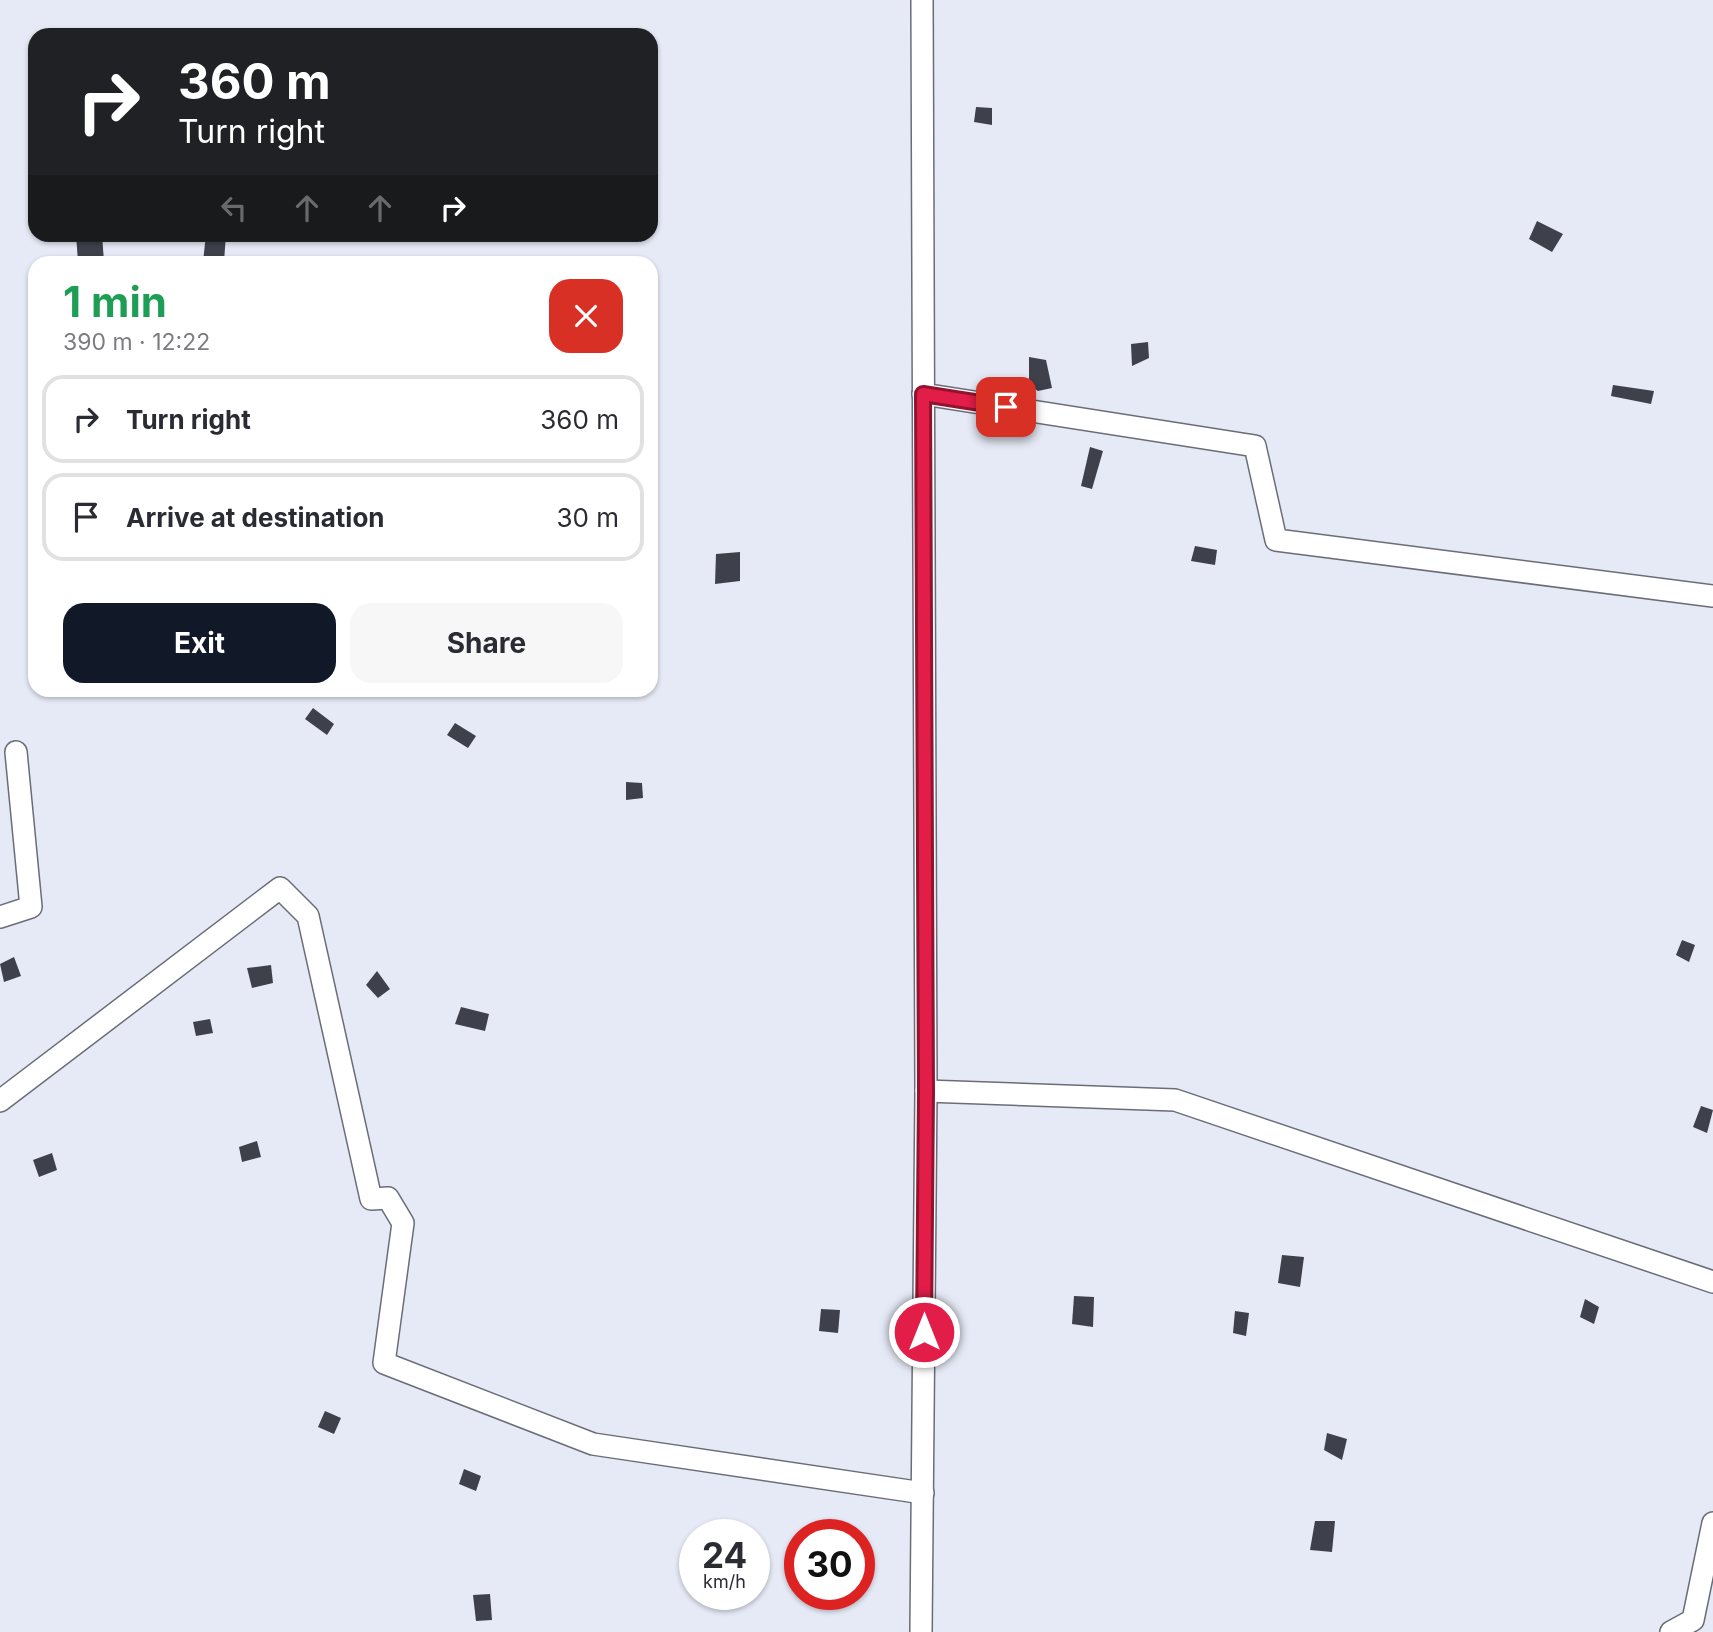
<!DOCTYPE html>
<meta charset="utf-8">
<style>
:root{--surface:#fff;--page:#f7f7f7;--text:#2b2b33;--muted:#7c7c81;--line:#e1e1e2;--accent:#111827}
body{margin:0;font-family:Inter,sans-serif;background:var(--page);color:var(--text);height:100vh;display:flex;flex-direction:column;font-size:26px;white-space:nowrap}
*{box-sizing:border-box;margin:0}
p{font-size:23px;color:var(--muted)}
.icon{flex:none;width:38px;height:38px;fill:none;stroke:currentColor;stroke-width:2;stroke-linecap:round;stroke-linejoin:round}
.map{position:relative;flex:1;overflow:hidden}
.details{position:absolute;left:28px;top:256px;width:630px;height:441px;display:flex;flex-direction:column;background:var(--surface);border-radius:21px;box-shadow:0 2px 5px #0004}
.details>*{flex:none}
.top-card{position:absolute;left:28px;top:28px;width:630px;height:214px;border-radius:21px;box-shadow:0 2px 5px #0004;background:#202124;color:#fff;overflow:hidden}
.speed{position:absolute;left:679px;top:1519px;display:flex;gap:14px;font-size:35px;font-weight:700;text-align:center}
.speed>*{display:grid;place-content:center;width:91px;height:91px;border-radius:50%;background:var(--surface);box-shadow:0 2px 5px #0004;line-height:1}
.speed small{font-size:18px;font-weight:400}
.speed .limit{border:10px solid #d22;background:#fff;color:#111}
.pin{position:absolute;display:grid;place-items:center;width:60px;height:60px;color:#fff;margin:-30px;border-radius:14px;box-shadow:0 4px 10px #0006}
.me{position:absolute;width:77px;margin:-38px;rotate:0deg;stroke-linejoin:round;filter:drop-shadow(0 0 5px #0008)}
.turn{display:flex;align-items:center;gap:24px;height:147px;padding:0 35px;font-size:32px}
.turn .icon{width:91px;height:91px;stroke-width:2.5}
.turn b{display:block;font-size:49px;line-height:60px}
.lanes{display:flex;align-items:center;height:66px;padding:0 35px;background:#0003;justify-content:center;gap:35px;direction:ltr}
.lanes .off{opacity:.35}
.round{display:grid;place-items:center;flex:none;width:74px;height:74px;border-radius:21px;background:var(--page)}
.headline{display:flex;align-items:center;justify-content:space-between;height:119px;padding:0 35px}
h1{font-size:42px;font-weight:700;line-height:52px;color:#1e9e55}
.action{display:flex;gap:14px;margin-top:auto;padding:14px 35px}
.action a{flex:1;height:80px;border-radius:21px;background:var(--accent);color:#fff;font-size:28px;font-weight:700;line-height:80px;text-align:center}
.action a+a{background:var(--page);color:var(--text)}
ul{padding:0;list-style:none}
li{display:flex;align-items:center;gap:21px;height:88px;margin:0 14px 10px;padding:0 21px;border:4px solid var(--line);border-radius:21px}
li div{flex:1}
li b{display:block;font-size:26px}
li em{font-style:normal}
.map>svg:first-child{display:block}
.building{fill:#3e414b}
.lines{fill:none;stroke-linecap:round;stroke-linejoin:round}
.street-casing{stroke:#6a6d78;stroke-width:24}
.street{stroke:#fff;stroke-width:21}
.route-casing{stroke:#92132f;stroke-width:18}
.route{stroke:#e11d48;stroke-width:12}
</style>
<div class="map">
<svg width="1713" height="1632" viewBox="0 0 1713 1632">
<rect width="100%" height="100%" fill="#e6eaf6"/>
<!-- building -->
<g class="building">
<path d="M976,107L992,108V125L974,122Z"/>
<path d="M1537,221L1563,234L1552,252L1529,239Z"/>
<path d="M76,234H102L104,262H78Z"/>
<path d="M206,234H226L224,262H203Z"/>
<path d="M1148,342L1149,358L1132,366L1131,344Z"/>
<path d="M1029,357L1046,360L1052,388L1038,391L1029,385Z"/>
<path d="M1613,385L1654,391L1651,404L1611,396Z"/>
<path d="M1090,447L1103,451L1092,489L1081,486Z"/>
<path d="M1195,546L1217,550L1215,565L1191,561Z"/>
<path d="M740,552V581L715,584L716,554Z"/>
<path d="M313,708L334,724L327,735L305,719Z"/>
<path d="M455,723L476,736L468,748L447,735Z"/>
<path d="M626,782L642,783L643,798L626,800Z"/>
<path d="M1682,940L1695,945L1689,962L1676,955Z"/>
<path d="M14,957L21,976L4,982L0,964Z"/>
<path d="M271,965L273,983L252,988L247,968Z"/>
<path d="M377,971L390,989L378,998L366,985Z"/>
<path d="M461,1007L489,1014L485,1031L455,1024Z"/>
<path d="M210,1019L213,1033L196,1036L193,1022Z"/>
<path d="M1701,1106L1713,1110L1707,1133L1693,1127Z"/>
<path d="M257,1141L261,1157L242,1162L239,1147Z"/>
<path d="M52,1153L57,1170L39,1177L33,1160Z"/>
<path d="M1282,1255L1304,1257L1300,1287L1278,1283Z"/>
<path d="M1074,1296L1094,1297L1093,1327L1072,1324Z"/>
<path d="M1585,1299L1599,1307L1594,1324L1580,1317Z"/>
<path d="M821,1309L840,1310L838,1333L819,1331Z"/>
<path d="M1235,1311L1249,1313L1246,1336L1233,1333Z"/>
<path d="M325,1411L341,1418L334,1434L318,1427Z"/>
<path d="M1327,1433L1347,1439L1342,1460L1324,1450Z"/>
<path d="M464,1469L481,1476L476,1491L459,1484Z"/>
<path d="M1315,1521H1335L1332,1552L1310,1550Z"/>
<path d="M490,1594L492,1620L476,1621L473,1595Z"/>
</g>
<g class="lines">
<!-- street casing -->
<g class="street-casing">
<g id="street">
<path d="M923,394L1255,446L1276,540L1713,596"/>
<path d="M0,917L31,907L16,752"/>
<path d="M926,1091L1175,1100L1713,1282"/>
<path d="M0,1101L280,888L308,916L371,1199L388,1198L403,1223L384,1363L593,1444L923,1493"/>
<path d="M921,1632L926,1091L922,0"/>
<path d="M1671,1632L1693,1620L1713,1523"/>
</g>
</g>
<!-- street -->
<use href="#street" class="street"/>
</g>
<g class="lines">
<!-- route casing -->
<g class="route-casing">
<path id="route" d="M924,1332L926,1091L923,394L1006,407"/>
</g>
<!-- route -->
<use href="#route" class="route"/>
</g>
</svg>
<div class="speed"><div>24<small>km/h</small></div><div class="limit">30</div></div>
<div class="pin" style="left:1006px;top:407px;background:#d93025"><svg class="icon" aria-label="arrive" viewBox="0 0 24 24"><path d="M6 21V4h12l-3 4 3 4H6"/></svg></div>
<svg class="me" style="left:924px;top:1332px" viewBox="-20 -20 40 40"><circle r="17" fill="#e11d48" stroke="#fff" stroke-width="3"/><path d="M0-11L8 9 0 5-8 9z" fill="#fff"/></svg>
<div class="top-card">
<div class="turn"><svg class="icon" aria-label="right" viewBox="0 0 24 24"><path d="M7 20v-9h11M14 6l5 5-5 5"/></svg><div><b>360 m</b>Turn right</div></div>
<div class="lanes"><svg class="icon off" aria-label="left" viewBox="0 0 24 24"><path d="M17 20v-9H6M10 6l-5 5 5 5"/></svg><svg class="icon off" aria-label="ahead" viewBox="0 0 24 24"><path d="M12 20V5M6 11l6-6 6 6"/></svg><svg class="icon off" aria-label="ahead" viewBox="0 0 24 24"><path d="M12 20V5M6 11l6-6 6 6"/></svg><svg class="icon" aria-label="right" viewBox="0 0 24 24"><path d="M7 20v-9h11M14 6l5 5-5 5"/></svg></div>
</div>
<section class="details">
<div class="headline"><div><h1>1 min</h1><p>390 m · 12:22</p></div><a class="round" style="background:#d93025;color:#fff"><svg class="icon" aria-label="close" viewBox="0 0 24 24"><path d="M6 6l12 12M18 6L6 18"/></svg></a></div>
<ul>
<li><svg class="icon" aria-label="right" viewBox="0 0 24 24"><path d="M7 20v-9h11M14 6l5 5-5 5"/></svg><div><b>Turn right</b></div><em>360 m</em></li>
<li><svg class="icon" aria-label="arrive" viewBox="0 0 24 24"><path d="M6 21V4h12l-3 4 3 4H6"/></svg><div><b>Arrive at destination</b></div><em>30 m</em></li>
</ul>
<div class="action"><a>Exit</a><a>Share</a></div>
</section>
</div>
